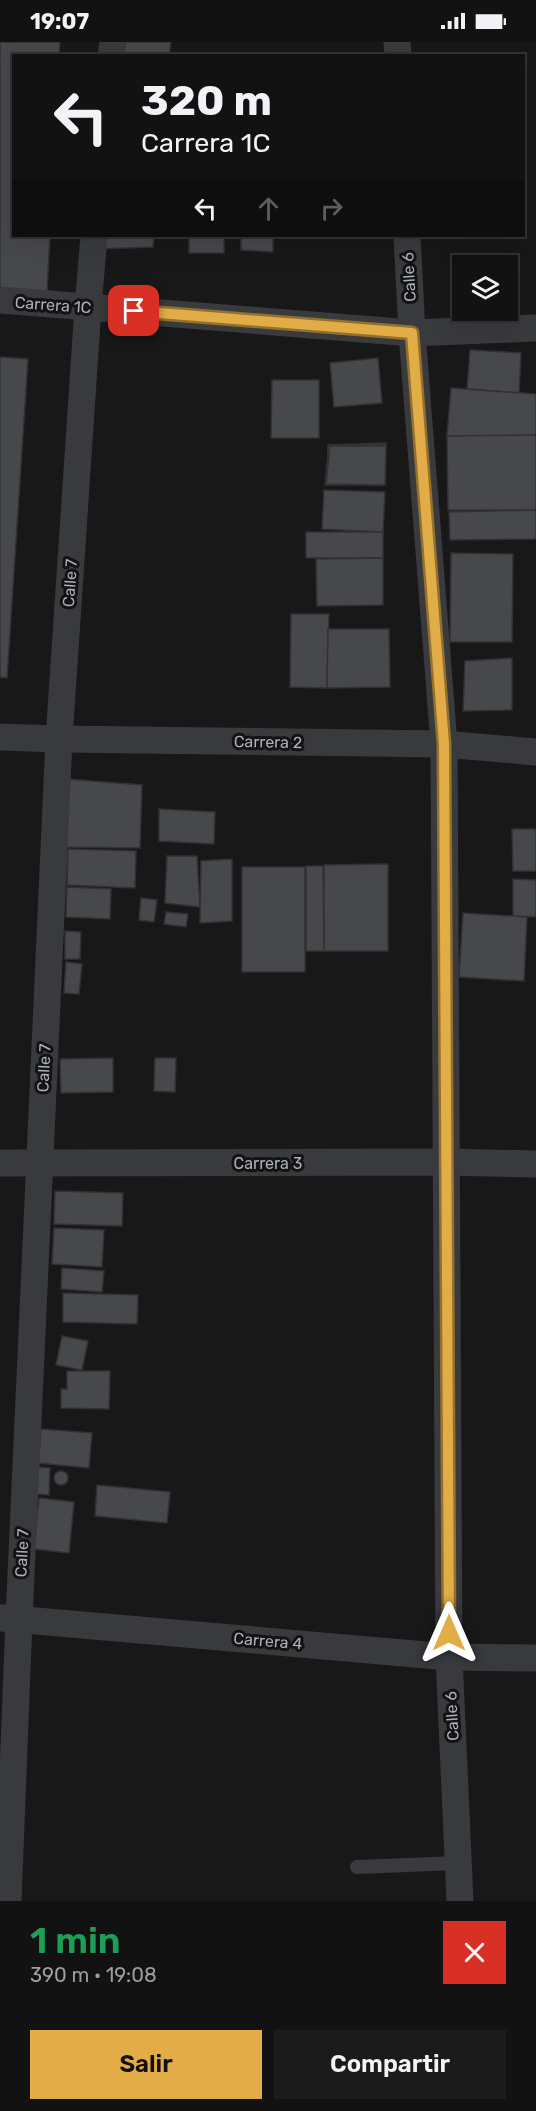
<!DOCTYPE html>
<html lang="es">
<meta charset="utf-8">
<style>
:root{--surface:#121213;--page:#1b1b1c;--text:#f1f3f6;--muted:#9c9ea0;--line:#313233;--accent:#e2ac47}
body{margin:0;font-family:Rubik,sans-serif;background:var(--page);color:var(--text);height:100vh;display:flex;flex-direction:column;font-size:22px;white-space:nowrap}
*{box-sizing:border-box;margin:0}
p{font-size:20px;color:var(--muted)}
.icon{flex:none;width:33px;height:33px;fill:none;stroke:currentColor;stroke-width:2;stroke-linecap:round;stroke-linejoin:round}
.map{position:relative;height:1859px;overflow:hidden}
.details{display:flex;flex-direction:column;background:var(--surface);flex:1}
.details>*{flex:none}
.top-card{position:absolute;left:12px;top:12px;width:513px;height:183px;border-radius:0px;box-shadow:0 6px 24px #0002,0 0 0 2px var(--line);background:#121213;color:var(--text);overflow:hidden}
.buttons{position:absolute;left:452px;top:213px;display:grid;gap:12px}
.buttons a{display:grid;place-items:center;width:66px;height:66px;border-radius:0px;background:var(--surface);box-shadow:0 6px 24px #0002,0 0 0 2px var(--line);font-size:30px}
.pin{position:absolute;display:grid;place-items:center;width:51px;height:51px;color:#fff;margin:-26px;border-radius:12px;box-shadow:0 3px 9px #0006}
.me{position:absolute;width:66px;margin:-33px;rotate:0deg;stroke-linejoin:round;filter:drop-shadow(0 0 4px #0008)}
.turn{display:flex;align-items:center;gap:21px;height:126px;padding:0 30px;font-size:27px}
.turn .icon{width:78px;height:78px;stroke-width:2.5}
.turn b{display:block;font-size:42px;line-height:51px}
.lanes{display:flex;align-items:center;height:57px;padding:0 30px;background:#0003;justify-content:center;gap:30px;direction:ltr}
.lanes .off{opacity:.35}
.round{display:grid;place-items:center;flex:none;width:63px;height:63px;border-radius:0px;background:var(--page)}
.headline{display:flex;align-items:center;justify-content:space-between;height:102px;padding:0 30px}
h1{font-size:36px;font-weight:600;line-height:45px;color:#1e9e55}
.button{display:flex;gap:12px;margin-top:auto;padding:12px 30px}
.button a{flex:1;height:69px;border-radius:0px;background:var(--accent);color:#111;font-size:24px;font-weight:600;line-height:69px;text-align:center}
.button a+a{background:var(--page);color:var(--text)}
.status{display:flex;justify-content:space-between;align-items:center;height:42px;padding:0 30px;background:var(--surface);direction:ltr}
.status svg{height:16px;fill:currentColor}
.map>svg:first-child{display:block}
.building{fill:#47484c;stroke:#323235;stroke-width:1.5}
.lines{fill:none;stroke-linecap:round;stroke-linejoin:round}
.service{stroke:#393a3e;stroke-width:14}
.minor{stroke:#393a3e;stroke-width:27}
.route-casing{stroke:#93702e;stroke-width:15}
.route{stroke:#e2ac47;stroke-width:10}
.labels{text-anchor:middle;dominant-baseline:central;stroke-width:6;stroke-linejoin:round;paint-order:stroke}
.street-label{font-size:16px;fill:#abafb8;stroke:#131314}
</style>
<div class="status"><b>19:07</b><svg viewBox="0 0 49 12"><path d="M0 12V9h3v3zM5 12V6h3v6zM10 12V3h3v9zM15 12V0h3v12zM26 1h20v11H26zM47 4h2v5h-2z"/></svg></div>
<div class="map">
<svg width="536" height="1859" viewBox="0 0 536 1859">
<rect width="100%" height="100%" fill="#181819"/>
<!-- building -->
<g class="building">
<path d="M0,0H60L59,14H14V194H50L47,249L0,247Z"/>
<path d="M122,0H171L169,14H121Z"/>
<path d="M101,194H154L153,205L99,207Z"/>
<rect x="189" y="194" width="35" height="17"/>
<path d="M241,194H273V210L241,208Z"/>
<path d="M470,308L521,311L519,351L467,347Z"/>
<path d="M0,315L28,317L7,636L0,635Z"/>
<path d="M378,316L382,361L334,365L330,321Z"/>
<path d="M272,338H319V396H271Z"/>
<path d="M451,346L536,352V400L447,394Z"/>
<path d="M536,393V468H448L447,394Z"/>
<path d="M386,401L384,443H325L329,403Z"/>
<path d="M328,403H384L383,443L327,442Z"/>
<path d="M330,404H386L385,443L326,442Z"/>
<path d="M324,448L385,450L383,490L322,487Z"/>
<path d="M536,468V497L450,498L449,470Z"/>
<rect x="306" y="490" width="77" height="26"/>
<path d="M451,511L513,512L512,600H450Z"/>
<path d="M383,516V563L317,564L316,517Z"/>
<path d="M291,572H329L327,646L290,645Z"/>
<path d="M328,587H389L390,645L327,646Z"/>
<path d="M512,616V668L463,669L465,619Z"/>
<path d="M67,737L142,743L140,806L66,805Z"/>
<path d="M159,767L215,770L214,802L159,799Z"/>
<path d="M512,787H536V829H513Z"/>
<path d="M68,807L136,809L135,846L67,843Z"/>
<path d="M167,814H197L200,865L165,861Z"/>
<path d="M232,817V879L200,881L201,819Z"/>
<path d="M388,822V909H324V823Z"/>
<path d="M306,824H323L324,909H306Z"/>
<rect x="242" y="825" width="63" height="105"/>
<path d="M513,837L536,838V875L513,874Z"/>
<path d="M67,845L111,847L110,877L66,875Z"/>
<path d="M141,856L157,858L154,880L139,878Z"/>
<path d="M166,870L188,872L186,885L164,882Z"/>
<path d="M463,871L527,875L524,939L459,935Z"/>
<path d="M65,889L81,890L80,917H65Z"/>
<path d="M66,920L82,922L79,952L64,951Z"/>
<path d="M113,1016V1050L61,1051L60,1017Z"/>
<path d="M155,1016H176L175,1050L154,1049Z"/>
<path d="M55,1149L123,1151L122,1184L54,1182Z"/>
<path d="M54,1186L104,1188L102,1225L52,1222Z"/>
<path d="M62,1226L104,1229L102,1250L61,1247Z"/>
<path d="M63,1251L138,1253L137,1282L63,1280Z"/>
<path d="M62,1294L88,1299L82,1328L56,1323Z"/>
<path d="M67,1329H110L109,1367L61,1366V1347H67Z"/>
<path d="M41,1387L92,1391L89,1426L38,1421Z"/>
<path d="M38,1425L50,1426L49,1453L36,1452Z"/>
<circle cx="61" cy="1436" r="7"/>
<path d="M97,1443L170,1450L167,1481L95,1474Z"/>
<path d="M39,1456L74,1460L69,1511L34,1507Z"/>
</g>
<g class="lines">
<!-- service -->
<path class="service" d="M357,1825L458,1821"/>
<!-- minor -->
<g class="minor">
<path d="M397,0L398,14"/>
<path d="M111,14L113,0"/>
<path d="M407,194L412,291L444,702L449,1615L460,1859"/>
<path d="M0,258L412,291L536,286"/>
<path d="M0,695L59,697L444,702L536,710"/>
<path d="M0,1121L446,1120L536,1122"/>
<path d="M2,1576L449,1615L536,1616"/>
<path d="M8,1859L19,1577L59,697L88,265L94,194"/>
</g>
</g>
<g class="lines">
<!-- route casing -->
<g class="route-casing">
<path id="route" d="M134,269L412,291L444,702L449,1591"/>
</g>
<!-- route -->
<use href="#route" class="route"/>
</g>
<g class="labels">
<!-- street labels -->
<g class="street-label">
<text transform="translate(409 235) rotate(-93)">Calle 6</text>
<text transform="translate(53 263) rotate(4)">Carrera 1C</text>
<text transform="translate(70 541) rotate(-86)">Calle 7</text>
<text transform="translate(268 700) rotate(1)">Carrera 2</text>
<text transform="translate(44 1026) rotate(-87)">Calle 7</text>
<text x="268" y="1121">Carrera 3</text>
<text transform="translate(22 1511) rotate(-87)">Calle 7</text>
<text transform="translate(268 1599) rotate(5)">Carrera 4</text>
<text transform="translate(452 1674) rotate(-93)">Calle 6</text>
</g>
</g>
</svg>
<div class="buttons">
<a><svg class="icon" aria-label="layers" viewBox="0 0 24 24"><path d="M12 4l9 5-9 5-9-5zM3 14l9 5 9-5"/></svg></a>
</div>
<div class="pin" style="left:134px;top:269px;background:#d93025"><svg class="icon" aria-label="arrive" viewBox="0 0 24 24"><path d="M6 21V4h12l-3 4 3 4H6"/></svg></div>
<svg class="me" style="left:449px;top:1591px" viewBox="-20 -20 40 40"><path d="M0-17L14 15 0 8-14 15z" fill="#e2ac47" stroke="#fff" stroke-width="4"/></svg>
<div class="top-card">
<div class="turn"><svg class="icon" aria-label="left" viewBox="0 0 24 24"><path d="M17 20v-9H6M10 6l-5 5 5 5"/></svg><div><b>320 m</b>Carrera 1C</div></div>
<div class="lanes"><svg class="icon" aria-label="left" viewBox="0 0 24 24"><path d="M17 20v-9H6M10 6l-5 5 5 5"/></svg><svg class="icon off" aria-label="ahead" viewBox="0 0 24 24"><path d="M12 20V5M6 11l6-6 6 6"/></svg><svg class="icon off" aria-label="right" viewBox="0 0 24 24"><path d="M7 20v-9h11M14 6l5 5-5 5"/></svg></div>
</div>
</div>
<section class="details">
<div class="headline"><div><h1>1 min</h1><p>390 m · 19:08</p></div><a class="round" style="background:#d93025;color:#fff"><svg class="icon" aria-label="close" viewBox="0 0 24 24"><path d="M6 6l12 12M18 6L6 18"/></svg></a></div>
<div class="button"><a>Salir</a><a>Compartir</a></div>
</section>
